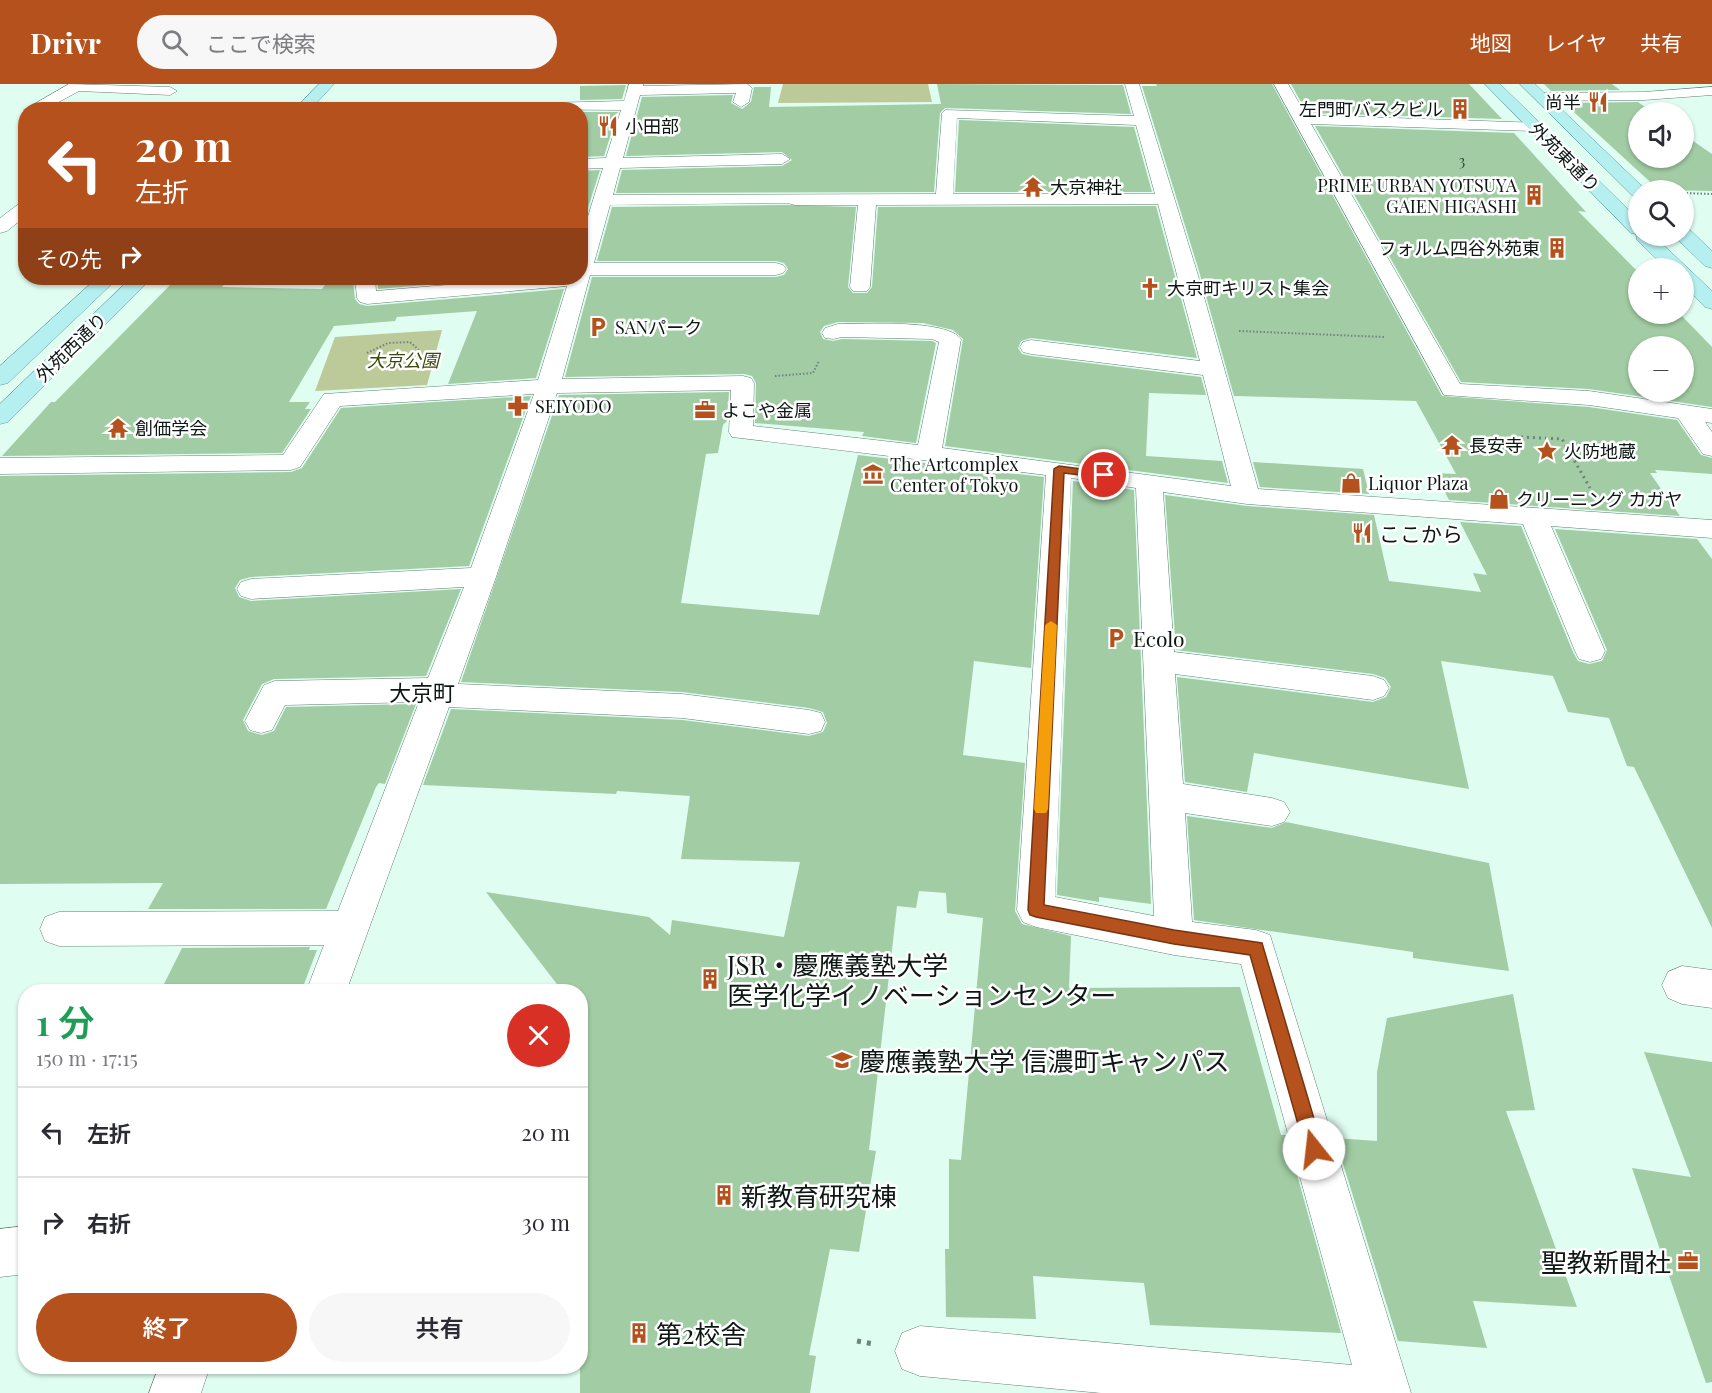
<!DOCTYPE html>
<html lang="ja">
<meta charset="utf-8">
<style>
:root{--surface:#fff;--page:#f7f7f7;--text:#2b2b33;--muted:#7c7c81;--line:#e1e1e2;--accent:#b5511c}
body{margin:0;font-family:"Playfair Display","Noto Sans JP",serif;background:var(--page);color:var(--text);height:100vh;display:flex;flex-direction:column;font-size:22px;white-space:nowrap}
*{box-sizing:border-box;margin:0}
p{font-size:20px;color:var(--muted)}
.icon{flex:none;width:33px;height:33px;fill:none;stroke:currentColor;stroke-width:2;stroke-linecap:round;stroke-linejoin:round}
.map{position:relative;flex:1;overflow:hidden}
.side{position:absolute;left:18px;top:900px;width:570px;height:390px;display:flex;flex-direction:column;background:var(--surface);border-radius:24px;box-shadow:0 2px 4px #0004}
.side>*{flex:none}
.hud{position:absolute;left:18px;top:18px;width:570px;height:183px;border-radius:24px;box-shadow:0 2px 4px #0004;background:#b5511c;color:#fff;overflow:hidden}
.buttons{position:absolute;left:1628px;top:18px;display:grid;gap:12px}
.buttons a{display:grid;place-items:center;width:66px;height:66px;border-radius:50%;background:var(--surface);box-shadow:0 2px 4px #0004;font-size:30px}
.pin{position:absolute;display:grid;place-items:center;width:51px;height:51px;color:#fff;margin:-26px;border:3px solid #fff;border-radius:50%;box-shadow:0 2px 6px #0007}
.me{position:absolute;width:66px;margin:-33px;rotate:344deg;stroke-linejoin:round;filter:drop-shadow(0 0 4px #0008)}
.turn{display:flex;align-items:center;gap:21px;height:126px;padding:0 18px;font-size:27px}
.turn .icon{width:78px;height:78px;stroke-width:2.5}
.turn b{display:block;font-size:42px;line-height:51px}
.then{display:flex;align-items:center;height:57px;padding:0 18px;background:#0003;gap:12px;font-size:22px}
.round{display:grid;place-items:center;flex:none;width:63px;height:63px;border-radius:32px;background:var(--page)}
.headline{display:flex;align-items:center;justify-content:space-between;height:102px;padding:0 18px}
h1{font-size:36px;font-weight:600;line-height:45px;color:#1e9e55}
.button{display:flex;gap:12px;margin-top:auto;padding:12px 18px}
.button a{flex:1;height:69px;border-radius:36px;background:var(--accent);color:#fff;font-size:24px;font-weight:600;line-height:69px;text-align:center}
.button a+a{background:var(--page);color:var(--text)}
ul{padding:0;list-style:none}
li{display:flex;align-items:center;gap:18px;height:90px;padding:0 18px;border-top:2px solid var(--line)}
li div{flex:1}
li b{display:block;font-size:22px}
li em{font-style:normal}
header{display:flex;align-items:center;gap:36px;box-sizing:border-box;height:84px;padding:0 30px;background:var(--accent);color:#fff}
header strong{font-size:28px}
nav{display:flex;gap:33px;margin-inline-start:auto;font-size:21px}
.search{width:420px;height:54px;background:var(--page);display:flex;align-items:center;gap:15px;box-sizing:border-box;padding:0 21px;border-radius:33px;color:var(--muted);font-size:22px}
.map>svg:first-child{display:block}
.green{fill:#bcc999}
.building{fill:#a2cca4;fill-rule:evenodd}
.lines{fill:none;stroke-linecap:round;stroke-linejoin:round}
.minor-casing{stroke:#647e75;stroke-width:1}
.major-casing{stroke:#5a9c9c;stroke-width:1}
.path-far2{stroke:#6f827b;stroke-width:2;stroke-dasharray:1.5 2;stroke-linecap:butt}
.path-far1{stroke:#6f827b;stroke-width:3;stroke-dasharray:2 4;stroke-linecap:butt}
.path{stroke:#6f827b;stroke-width:5;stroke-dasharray:4 6;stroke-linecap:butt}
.minor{fill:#fff;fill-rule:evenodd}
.major{fill:#b5efef;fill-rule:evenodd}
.route{fill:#b5511c;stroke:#763512;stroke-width:1.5}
.slow{fill:#f59e0b}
.labels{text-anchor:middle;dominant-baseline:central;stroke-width:5;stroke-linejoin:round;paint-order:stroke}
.far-number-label{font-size:15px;fill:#324438}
.far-poi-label{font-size:18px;fill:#0d1714;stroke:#fff;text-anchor:start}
.far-street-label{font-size:18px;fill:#0d1714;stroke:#fff}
.far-park-label{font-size:18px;font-style:italic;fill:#3c480d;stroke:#fff}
.poi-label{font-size:21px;fill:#0d1714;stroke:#fff;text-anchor:start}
.neighbourhood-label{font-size:22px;fill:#0d1714;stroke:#fff}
.near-poi-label{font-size:26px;fill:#0d1714;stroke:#fff;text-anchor:start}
</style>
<header>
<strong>Drivr</strong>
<div class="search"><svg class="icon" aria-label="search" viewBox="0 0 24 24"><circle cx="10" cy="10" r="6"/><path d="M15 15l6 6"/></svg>ここで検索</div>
<nav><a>地図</a><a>レイヤ</a><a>共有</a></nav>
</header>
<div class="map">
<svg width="1712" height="1309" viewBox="0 0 1712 1309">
<rect width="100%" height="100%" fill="#e0fdf2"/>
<!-- green -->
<g class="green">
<path d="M783,0H928L932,18L778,19Z"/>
<path d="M442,246L427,301L315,307L335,253Z"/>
</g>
<!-- building -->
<g class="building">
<path d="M937,0L1123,1L1131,30L945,24L940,29L934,108L616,109L622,86L782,82L792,76L782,68L626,72L642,13L733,11L731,19L742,25L751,18L754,3H771L769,23L941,20Z"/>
<path d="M1156,0H1272L1442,312L1589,323L1677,336L1701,371L1712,374V390L1655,386L1657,389H1650L1680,432L1449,416L1435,389L1456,390L1416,317L1234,312L1199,187L1142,2H1157Z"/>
<path d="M1291,0H1469L1502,35L1307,29Z"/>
<path d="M1544,0H1612L1620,6L1551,7Z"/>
<path d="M626,1L622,15L580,16V2Z"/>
<path d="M1638,18L1652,28H1638V74H1683V50L1712,70V107L1659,106L1564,19Z"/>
<path d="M580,28H618L604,72L580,73Z"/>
<path d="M959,36L1134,43L1152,108H955Z"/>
<path d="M1315,42L1514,49L1586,128L1578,127L1638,188V230H1680L1712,263V323L1589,305L1461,298ZM1638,262H1683V308H1638Z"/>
<path d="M600,86L580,149V87Z"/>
<path d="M787,121L856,123L848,203L853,209H867L872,203L878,123L1156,122L1197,274L1031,254L1021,257L1018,264L1022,270L1031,272L1201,293L1206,311L1149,309L1146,372L1222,377L1228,399L945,362L963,255L953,246L923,239L838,238L824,242L820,248L823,255L833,257L842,255L932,257L936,259L916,359L862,352L864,348L755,339L756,299L752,292L744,290L565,293L592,193H776L784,191L788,185L784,179L776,177H597L612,123Z"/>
<path d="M377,194H508L378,205Z"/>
<path d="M176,195H229L222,203L322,205L327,198L353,197L355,215L359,220L367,222L564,205L536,294L448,300L477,227L397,233L395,237L334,242L289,318H310L305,325H311L282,369L2,372L51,318H55Z"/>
<path d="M729,308L727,337L723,341L718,369L706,370L681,519L819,531L858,371L1044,393L1031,584L974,577L963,671L1025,679L1015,827L1022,840L1071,852L1069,904L1240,903L1281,1051H1286L1341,1249L1150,1241L1144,1199L1033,1192L1036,1235L946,1233L945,1165H949V1075L961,1076L983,834L947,829L946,809L919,807L916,824L897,822L869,1066L876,1067L859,1168L830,1165L809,1271L816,1272L810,1309H580V908H563L486,808L649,833L670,851L672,836L784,853L800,778L681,775L690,712L617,707L616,710L423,701L451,625L682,636L809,652L823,648L827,639L823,628L809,624L682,608L461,598L559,311Z"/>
<path d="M531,312L469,482L251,493L240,496L235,504L239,513L251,517L461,505L426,592L274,595L262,600L243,636L248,647L262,651L274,647L286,623L416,620L385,700L379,699L376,703L326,825H148L163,799L0,800V392L291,388L302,384L341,324Z"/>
<path d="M1253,378L1363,385L1369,410L1260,403Z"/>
<path d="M1073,397L1134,406L1151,820L1099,813V818L1057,811Z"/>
<path d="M1165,411L1247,422L1374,431L1389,497L1481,508L1473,489L1487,491L1460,438L1521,442L1573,568L1578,577L1589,580L1602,577L1607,566L1555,445L1697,455L1712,475V844L1634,683L1627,682L1609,634L1568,628L1553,592L1441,577L1469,705L1254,669L1247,708L1185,698L1177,593L1373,618L1386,613L1391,603L1385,594L1373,590L1176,566Z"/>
<path d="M1187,732L1272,744L1286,738L1489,779L1509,887L1413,874V868L1194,836Z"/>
<path d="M310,863L309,866H317L301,908H160L182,864Z"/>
<path d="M1513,910L1535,1026L1506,1027L1577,1223L1473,1217L1487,1264L1398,1257L1335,1054L1377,1057V988L1387,934Z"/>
<path d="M1644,968L1712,978V1298L1706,1299L1632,1084L1691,1093Z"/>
</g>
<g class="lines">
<!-- minor casing -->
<g class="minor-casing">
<g id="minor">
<path d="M69,0L170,3L177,7L170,11L79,7L44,26H24Z"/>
<path d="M629,0H643V2L747,0L752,4L749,18L741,23L733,18L736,9L640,11L623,74L782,70L790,75L782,80L620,84L613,111L936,110L942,29L945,26L1134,32L1125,0H1139L1197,188L1258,405L1712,436V454L1551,442L1605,567L1601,575L1590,578L1579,575L1575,567L1523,440L1247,420L1163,408L1174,568L1373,592L1384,596L1389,604L1384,612L1373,616L1175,590L1183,700L1272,714L1284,718L1290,728L1284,738L1272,742L1185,729L1192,838L1256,846L1270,851L1411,1309H1101L920,1292L902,1285L895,1267L902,1249L920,1242L1352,1281L1241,880L1174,871L1036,843L1023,838L1017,826L1046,391L732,353L729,348L731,306L557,309L496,493L458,600L682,610L809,626L821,629L825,638L821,647L809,650L682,634L449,623L346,908H306L324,861L59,862L45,857L40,845L45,833L59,828L338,827L419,618L285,621L272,646L261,649L250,646L245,637L264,601L275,597L428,594L464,503L251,515L241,512L237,505L241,498L251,495L471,484L534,310L340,322L300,383L291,386L0,390V374L283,371L324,310L538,296L567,202L367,220L360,218L357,214L355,194H375L376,207L529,194H580V158L603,84L580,85V75L606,74L621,26L499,25L507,20L624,17ZM957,34L1136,41L1155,110H953ZM787,119L795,121H858L850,203L853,207H867L870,203L876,121L1158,120L1200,277L1031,256L1023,258L1020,263L1023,268L1031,270L1203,291L1231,402L942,364L961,255C947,235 863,240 838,240L825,244L822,249L825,254L833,255L842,253L932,255L939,258L918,361L753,342L754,299L751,294L743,292L562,295L590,191H776L783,189L786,185L783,181L776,179H594L610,121ZM1071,394L1136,404L1154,832L1055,813Z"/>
<path d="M1274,0H1288L1306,31L1540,39L1542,42L1540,45L1534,47L1311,40L1460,300L1589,307L1712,325V339L1705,338L1712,348V372L1703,370L1678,334L1589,321L1444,311Z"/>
<path d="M1712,3V11L1644,16L1541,17L1534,13L1541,9L1644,8Z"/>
<path d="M26,118V132L7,147L0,149V134L20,119Z"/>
<path d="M1682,882L1712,886V924L1682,920L1668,914L1662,901L1668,888Z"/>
<path d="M26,1142V1190L0,1193V1145Z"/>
<path d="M159,1282H210L201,1309H149Z"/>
</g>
</g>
<!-- major casing -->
<g class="major-casing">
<g id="major">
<path d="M319,0H334L310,26H294Z"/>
<path d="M1485,0H1500L1638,135V152H1654L1712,207V225L1705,223L1683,201V184H1666L1637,156L1636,150L1631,149Z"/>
<path d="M1520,0H1535L1646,106H1638V112L1632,111Z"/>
<path d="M1683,144L1690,146L1712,167V184L1705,182L1676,154L1675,152H1683Z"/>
<path d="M97,194H118L8,299L0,301V282Z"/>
<path d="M131,194H152L8,338L0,340V320Z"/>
</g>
</g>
<!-- path-far2 -->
<g class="path-far2">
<path d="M1683,109L1712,110"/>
<path d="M1239,247L1384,253"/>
<path d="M367,269L388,259L410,258L420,267L412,280"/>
<path d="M775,292L813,289L819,277"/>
</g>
<!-- path-far1 -->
<path class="path-far1" d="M1521,353L1562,355L1590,404"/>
<!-- path -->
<path class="path" d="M857,1257L874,1260"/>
<!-- minor -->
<use href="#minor" class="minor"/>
<!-- major -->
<use href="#major" class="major"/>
</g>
<!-- route -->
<path class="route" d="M1059,382L1104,388L1109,391L1104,394L1064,389L1044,821L1174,846L1262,859L1323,1065L1321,1071L1314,1074L1308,1071L1305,1065L1250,871L1174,860L1036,833L1030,831L1028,826L1054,385Z"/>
<!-- slow -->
<path class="slow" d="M1051,537L1057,541L1048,725L1046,729H1036L1034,725L1045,541Z"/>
<!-- icons -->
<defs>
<g id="restaurant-bare" transform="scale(1.62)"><path d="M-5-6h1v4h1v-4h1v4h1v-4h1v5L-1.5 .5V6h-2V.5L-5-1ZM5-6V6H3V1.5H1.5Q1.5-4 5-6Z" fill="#b5511c" stroke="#fff" stroke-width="2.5" paint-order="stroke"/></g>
<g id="building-bare" transform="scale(1.62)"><path d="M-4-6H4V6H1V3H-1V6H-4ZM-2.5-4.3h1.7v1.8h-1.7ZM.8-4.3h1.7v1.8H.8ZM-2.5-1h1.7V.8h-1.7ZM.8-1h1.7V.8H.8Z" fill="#b5511c" stroke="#fff" stroke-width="2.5" paint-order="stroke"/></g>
<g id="temple-bare" transform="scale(1.62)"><path d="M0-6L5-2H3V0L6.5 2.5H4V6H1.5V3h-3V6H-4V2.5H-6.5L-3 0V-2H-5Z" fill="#b5511c" stroke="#fff" stroke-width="2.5" paint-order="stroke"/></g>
<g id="church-bare" transform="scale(1.62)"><path d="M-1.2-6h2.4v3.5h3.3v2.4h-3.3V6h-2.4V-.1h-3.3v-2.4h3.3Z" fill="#b5511c" stroke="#fff" stroke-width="2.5" paint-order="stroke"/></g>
<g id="parking-bare" transform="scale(1.62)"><path d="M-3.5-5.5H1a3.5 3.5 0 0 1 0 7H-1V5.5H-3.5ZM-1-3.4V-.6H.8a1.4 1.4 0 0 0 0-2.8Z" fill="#b5511c" stroke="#fff" stroke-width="2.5" paint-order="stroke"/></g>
<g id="pharmacy-bare" transform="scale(1.62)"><path d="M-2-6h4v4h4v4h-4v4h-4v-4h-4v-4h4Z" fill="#b5511c" stroke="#fff" stroke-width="2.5" paint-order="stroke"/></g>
<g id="office-bare" transform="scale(1.62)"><path d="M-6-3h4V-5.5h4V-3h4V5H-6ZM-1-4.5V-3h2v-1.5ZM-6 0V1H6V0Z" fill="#b5511c" stroke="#fff" stroke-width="2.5" paint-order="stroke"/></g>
<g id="sight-bare" transform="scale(1.62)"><path d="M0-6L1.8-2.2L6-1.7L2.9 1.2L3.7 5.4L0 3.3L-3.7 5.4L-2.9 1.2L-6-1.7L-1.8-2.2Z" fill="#b5511c" stroke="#fff" stroke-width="2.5" paint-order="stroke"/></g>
<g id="museum-bare" transform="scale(1.62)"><path d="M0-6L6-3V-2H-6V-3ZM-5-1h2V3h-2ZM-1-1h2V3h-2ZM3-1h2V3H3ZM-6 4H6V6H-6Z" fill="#b5511c" stroke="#fff" stroke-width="2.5" paint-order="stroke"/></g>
<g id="shop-bare" transform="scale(1.62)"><path d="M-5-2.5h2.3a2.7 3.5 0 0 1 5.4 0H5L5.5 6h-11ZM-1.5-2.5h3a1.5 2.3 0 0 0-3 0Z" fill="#b5511c" stroke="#fff" stroke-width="2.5" paint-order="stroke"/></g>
<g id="university-bare" transform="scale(1.62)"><path d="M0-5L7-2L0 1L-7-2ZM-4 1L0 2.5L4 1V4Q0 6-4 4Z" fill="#b5511c" stroke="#fff" stroke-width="2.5" paint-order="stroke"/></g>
</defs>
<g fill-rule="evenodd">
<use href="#restaurant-bare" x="1598" y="18"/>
<use href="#building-bare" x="1460" y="25"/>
<use href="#restaurant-bare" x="608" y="42"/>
<use href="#temple-bare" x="1033" y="103"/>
<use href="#building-bare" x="1534" y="111"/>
<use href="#building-bare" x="1557" y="164"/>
<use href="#church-bare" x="1150" y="204"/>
<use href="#parking-bare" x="598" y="243"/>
<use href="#pharmacy-bare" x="518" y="322"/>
<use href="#office-bare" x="705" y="326"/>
<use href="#temple-bare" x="118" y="344"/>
<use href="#temple-bare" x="1452" y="361"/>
<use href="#sight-bare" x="1547" y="367"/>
<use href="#museum-bare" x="873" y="390"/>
<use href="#shop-bare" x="1351" y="399"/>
<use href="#shop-bare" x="1499" y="415"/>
<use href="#restaurant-bare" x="1362" y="449"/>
<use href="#parking-bare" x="1116" y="554"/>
<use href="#building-bare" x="710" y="895"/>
<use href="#university-bare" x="842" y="976"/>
<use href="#building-bare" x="724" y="1111"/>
<use href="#office-bare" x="1688" y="1177"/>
<use href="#building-bare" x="639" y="1249"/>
</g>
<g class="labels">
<!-- far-number labels -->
<g class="far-number-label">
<text x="1462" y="76">3</text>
</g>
<!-- far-poi labels -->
<g class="far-poi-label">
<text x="1581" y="18" text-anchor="end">尚半</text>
<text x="1443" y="25" text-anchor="end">左門町バスクビル</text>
<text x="625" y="42">小田部</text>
<text x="1517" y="101" text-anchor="end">PRIME URBAN YOTSUYA<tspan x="1517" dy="21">GAIEN HIGASHI</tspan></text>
<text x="1050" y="103">大京神社</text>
<text x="1540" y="164" text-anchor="end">フォルム四谷外苑東</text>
<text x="1167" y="204">大京町キリスト集会</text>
<text x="615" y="243">SANパーク</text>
<text x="535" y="322">SEIYODO</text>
<text x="722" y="326">よこや金属</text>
<text x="135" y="344">創価学会</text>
<text x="1469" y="361">長安寺</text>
<text x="1564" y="367">火防地蔵</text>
<text x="890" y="380">The Artcomplex<tspan x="890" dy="21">Center of Tokyo</tspan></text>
<text x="1368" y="399">Liquor Plaza</text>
<text x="1516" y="415">クリーニング カガヤ</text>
</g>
<!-- far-street labels -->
<g class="far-street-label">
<text transform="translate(1565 73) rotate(45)">外苑東通り</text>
<text transform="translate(71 263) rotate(-44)">外苑西通り</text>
</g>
<!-- far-park labels -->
<g class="far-park-label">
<text x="403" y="276">大京公園</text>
</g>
<!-- poi labels -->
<g class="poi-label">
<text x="1379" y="449">ここから</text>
<text x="1133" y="554">Ecolo</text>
</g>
<!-- neighbourhood labels -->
<g class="neighbourhood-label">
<text x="422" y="608">大京町</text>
</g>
<!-- near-poi labels -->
<g class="near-poi-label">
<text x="727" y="880">JSR・慶應義塾大学<tspan x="727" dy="30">医学化学イノベーションセンター</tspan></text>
<text x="859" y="976">慶應義塾大学 信濃町キャンパス</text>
<text x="741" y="1111">新教育研究棟</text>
<text x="1671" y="1177" text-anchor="end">聖教新聞社</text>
<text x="656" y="1249">第2校舎</text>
</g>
</g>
</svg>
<div class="buttons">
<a><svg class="icon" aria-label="sound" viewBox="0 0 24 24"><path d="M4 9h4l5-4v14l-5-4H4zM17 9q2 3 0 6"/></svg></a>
<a><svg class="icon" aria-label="search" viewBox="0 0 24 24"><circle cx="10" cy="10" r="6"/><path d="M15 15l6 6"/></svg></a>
<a>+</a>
<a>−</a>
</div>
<div class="pin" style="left:1104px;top:391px;background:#d93025"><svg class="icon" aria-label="arrive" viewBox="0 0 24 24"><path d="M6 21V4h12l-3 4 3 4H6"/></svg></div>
<svg class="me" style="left:1314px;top:1065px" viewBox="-20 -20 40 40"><circle r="19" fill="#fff"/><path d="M0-13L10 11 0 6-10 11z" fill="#b5511c"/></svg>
<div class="hud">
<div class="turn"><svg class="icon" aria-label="left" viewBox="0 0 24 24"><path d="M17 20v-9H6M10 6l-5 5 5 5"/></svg><div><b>20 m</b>左折</div></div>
<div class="then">その先<svg class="icon" aria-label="right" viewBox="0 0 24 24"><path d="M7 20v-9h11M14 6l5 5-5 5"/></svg></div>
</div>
<section class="side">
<div class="headline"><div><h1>1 分</h1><p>150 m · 17:15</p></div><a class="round" style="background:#d93025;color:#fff"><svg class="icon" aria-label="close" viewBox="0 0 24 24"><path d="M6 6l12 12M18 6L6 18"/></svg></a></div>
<ul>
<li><svg class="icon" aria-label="left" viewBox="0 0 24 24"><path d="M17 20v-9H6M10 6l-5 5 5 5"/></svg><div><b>左折</b></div><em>20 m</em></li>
<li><svg class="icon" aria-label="right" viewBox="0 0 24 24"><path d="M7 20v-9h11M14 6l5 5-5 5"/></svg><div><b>右折</b></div><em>30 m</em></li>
</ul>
<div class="button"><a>終了</a><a>共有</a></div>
</section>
</div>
